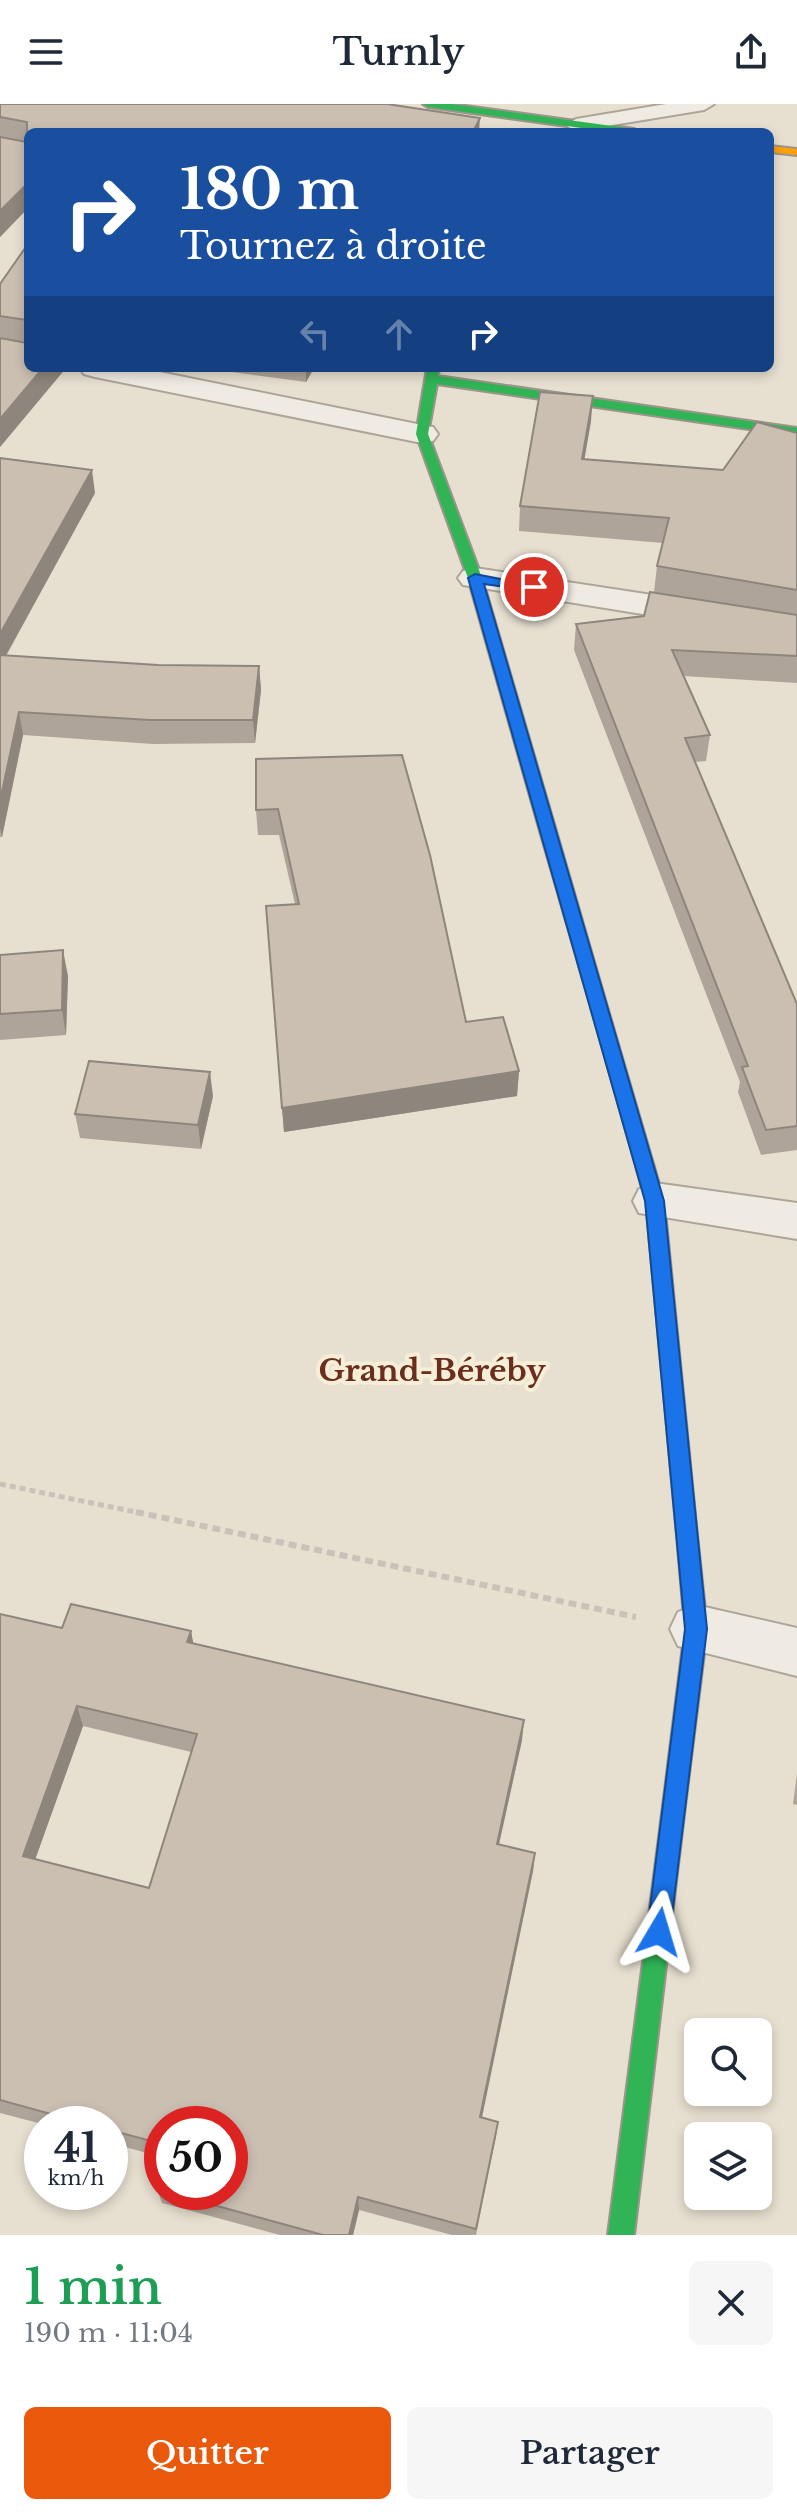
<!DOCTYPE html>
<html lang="fr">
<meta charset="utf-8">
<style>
:root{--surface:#fff;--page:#f6f6f7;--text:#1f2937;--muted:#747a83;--accent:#ea580c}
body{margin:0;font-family:"Libre Baskerville",serif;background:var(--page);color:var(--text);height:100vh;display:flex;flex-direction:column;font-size:30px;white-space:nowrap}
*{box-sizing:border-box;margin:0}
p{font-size:26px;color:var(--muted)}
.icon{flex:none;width:44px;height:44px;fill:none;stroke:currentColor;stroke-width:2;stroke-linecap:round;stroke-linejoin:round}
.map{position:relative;height:2131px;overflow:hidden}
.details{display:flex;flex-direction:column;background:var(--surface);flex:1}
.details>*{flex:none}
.hud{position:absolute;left:24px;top:24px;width:750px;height:244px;border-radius:12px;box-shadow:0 4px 12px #0003;background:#1a4fa0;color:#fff;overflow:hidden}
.buttons{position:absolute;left:684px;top:1914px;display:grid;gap:16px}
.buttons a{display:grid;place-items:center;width:88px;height:88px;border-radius:12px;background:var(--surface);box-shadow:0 4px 12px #0003;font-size:40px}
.speed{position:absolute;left:24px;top:2002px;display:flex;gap:16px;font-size:40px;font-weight:700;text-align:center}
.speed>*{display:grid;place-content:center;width:104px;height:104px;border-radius:50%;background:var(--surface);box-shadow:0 4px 12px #0003;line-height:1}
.speed small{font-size:20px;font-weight:400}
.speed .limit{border:12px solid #d22;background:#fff;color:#111}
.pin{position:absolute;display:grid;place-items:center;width:68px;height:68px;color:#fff;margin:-34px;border:4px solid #fff;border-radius:50%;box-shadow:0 2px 8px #0007}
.me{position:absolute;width:88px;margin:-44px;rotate:7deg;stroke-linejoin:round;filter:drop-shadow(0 0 6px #0008)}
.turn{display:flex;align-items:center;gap:28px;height:168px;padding:0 24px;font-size:36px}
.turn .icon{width:104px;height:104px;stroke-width:2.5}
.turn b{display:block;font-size:56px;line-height:68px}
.lanes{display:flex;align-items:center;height:76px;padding:0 24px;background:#0003;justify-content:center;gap:40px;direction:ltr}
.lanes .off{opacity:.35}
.round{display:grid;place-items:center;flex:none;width:84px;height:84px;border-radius:12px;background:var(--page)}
.summary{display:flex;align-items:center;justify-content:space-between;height:136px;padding:0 24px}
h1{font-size:48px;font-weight:600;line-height:60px;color:#1e9e55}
.button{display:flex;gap:16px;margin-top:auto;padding:16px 24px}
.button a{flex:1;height:92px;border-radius:12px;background:var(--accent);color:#fff;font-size:32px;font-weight:600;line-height:92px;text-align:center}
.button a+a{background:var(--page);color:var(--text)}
header{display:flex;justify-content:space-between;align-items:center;height:104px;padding:0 24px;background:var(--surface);font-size:36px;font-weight:600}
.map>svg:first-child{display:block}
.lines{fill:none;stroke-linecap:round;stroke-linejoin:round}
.lane-casing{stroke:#ada599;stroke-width:4}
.street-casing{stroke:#ada599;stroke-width:4}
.fast-casing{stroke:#9c958a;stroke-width:4}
.slow-casing{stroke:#9c958a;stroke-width:4}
.jam-casing{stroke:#9c958a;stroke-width:4}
.path-far1{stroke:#c8c2b9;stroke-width:5;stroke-dasharray:6 4;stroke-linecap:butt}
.path{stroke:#c8c2b9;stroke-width:6;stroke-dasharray:8 5;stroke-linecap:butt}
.lane{fill:#efebe3;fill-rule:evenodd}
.street{fill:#efebe3;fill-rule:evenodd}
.fast{fill:#30b455;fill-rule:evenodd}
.slow{fill:#ff9f0a;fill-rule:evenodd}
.jam{fill:#e5322d;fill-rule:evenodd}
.wall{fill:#afa499;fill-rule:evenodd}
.shaded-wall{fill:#8e867d}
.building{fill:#cbbfb2;stroke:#8e867d;stroke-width:2;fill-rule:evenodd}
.route{fill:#1a73e8;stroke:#114b97;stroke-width:2}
.labels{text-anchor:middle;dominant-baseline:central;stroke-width:8;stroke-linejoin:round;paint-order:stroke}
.district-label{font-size:30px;font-weight:bold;fill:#6b2e1e;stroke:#f7eed8}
</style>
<header><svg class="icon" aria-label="menu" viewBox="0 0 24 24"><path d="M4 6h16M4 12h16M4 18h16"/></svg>Turnly<svg class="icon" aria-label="share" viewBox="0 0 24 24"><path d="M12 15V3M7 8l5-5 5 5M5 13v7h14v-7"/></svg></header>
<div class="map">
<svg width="797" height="2131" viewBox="0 0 797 2131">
<rect width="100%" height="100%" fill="#e7e0d1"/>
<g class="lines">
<!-- lane casing -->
<g class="lane-casing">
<path id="lane" d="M666,0H714L704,6L576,27L565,21L576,15Z"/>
</g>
<!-- street casing -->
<g class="street-casing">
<g id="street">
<path d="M80,264H140L422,321L433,323L438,330L433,337L422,339L95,273L84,270Z"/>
<path d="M475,464L797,513V535L463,481L458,474L463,467Z"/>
<path d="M655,1079L797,1099V1135L639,1109L633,1097L639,1085Z"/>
<path d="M696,1501L797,1524V1572L678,1542L670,1525L678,1508Z"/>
</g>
</g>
<!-- fast casing -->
<g class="fast-casing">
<g id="fast">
<path d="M423,0H451L634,25L639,28H611L428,3Z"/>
<path d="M427,264H439L438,272L797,324V332L437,280L428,330L482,474L556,727L548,732L540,727L468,474L416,330Z"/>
<path d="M600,900L608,906L664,1097L697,1431L694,1437L687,1440L680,1437L677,1431L646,1097L592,906Z"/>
<path d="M674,1691L682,1694L685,1702L634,2131H608L663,1702L666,1694Z"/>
</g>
</g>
<!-- slow casing -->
<g class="slow-casing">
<path id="slow" d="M770,42L797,45V51L770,48Z"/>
</g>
<!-- jam casing -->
<g class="jam-casing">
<g id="jam">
<path d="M548,722L556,727L608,906L600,912L592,906L540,727Z"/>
<path d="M687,1422L694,1425L697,1431L707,1525L685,1702L682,1710L674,1713L666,1710L663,1702L685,1525L677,1431L680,1425Z"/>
</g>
</g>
<!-- path-far1 -->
<path class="path-far1" d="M0,1380L145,1410"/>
<!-- path -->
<path class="path" d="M136,1408L636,1513"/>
<!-- lane -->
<use href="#lane" class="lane"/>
<!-- street -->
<use href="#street" class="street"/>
<!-- fast -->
<use href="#fast" class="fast"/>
<!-- slow -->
<use href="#slow" class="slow"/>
<!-- jam -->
<use href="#jam" class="jam"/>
</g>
<!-- wall -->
<g class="wall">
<path d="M0,0H387L28,28V104L0,133Z"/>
<path d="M28,140V264H66L0,343V180Z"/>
<path d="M202,264H314L306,278Z"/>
<path d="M591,317L584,355L723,366L797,329V579L684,572L710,631L706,657L695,658L797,900V1046L761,1051L738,988L740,978L574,546L576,520L644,512L654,488L657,462L663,439L519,427L520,402Z"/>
<path d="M0,354L95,389L6,552L158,561L259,562L261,586L255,639L153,640L23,631L2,733H0Z"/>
<path d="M256,655L466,918L519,967L517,992L284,1028L266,802L295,800L279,731H258L256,706Z"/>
<path d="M0,851L68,872L66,931L0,936Z"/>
<path d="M213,992L201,1045L80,1034L75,1010Z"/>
<path d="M0,1510L62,1524L191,1527L193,1540L522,1636L499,1740L535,1749L533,1767L481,2014L496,2032L476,2131H452L359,2106L353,2131H280L162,2099L157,2085L162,2069V2088H230L162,2020V2053L110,2039V2020H42L0,2009ZM83,1622L191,1648L149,1784L35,1755Z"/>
<path d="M797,1670V1701L793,1700Z"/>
</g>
<!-- shaded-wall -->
<g class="shaded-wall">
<path d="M480,14L479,28H473Z"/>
<path d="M26,81L28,104L0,133V107Z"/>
<path d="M43,264H66L0,343V315Z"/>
<path d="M306,264H314L306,278Z"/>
<path d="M593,292L591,317L580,381L582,355Z"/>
<path d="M92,366L95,389L0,562V530Z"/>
<path d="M259,562L261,586L255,639L253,616Z"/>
<path d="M19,608L23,631L2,733L0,724V697Z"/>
<path d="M63,846L68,872L66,931L62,906Z"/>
<path d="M519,967L517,992L284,1028L282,1004Z"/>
<path d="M210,968L213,992L201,1045L198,1021Z"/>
<path d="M191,1527L195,1548L187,1538Z"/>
<path d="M77,1602L83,1622L30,1770L23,1752Z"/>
<path d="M524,1616L522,1636L495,1758L497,1740Z"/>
<path d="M535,1749L533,1767L479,2028L480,2013Z"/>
<path d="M498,2018L496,2032L475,2131L476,2125Z"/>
<path d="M358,2093L359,2106L353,2131H349Z"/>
</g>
<!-- building -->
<g class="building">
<path d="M0,0H387L480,14L473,28H28V83L26,81L0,107V33L27,38V18L0,13Z"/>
<path d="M28,140V264H43L0,315V234L27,239V216L0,212V180Z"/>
<path d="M540,288L593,292L582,355L723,366L757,318L797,329V486L657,462L669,414L520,402Z"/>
<path d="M0,354L92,366L0,530Z"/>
<path d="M650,488L797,511V552L672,546L710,631L685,634L797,900V1022L766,1026L742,963L748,962L576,520L644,512Z"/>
<path d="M0,551L158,561L259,562L253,616H150L19,608L0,697Z"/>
<path d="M402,651L430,751L466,918L503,913L519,967L282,1004L266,802L299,800L278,705L256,706V655Z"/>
<path d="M63,846L62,906L0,910V851Z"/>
<path d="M89,957L210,968L198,1021L75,1010Z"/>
<path d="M71,1500L191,1527L187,1538L524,1616L497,1740L535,1749L480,2013L498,2018L476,2125L358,2093L349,2131H323L166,2088H230V2020H162V2040L110,2026V2020H87L0,1996V1510L62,1524ZM77,1602L197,1630L149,1784L23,1752Z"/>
<path d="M162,2069V2087L157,2085Z"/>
</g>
<!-- route -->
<path class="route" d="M475,470L541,483L534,487L484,480L664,1097L707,1525L670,1828L667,1837L659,1840L650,1837L647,1828L685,1525L645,1097L468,474Z"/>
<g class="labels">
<!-- district labels -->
<g class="district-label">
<text x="432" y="1266">Grand-Béréby</text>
</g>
</g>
</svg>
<div class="buttons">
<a><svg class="icon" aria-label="search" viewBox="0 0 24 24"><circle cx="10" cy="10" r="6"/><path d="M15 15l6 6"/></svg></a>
<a><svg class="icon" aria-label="layers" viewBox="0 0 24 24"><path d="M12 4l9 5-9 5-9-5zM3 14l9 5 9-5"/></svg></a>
</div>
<div class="speed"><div>41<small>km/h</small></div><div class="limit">50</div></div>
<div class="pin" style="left:534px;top:483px;background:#d93025"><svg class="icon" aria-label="arrive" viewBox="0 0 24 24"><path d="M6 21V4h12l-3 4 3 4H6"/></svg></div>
<svg class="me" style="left:659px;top:1828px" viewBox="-20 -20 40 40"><path d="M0-17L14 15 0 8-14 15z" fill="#1a73e8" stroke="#fff" stroke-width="4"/></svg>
<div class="hud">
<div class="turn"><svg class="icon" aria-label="right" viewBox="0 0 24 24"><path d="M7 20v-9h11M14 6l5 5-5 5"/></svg><div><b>180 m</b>Tournez à droite</div></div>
<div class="lanes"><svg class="icon off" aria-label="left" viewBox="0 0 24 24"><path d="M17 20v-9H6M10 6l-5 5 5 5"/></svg><svg class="icon off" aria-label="ahead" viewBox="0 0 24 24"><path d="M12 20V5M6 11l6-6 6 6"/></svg><svg class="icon" aria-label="right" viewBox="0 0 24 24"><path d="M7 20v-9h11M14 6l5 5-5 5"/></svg></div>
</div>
</div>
<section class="details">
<div class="summary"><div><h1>1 min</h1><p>190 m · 11:04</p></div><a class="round"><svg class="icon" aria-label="close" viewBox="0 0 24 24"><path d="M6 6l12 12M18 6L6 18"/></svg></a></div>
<div class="button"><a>Quitter</a><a>Partager</a></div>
</section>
